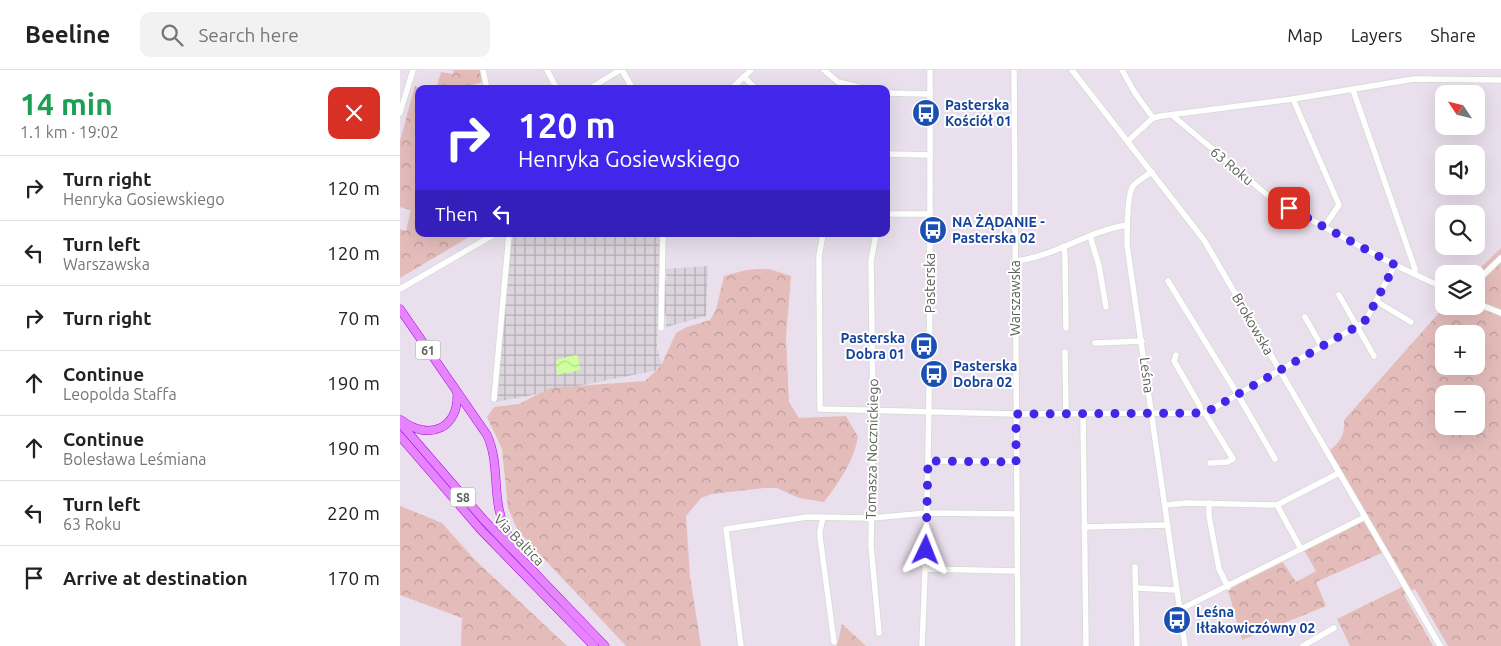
<!DOCTYPE html>
<meta charset="utf-8">
<style>
:root{--surface:#fff;--page:#f2f2f2;--text:#222;--muted:#767676;--line:#e0e0e0}
body{margin:0;font-family:Ubuntu,sans-serif;background:var(--page);color:var(--text);height:100vh;display:flex;flex-direction:column;font-size:19px;white-space:nowrap}
*{box-sizing:border-box;margin:0}
p{font-size:16px;color:var(--muted)}
.icon{flex:none;width:28px;height:28px;fill:none;stroke:currentColor;stroke-width:2;stroke-linecap:round;stroke-linejoin:round}
.map{position:relative;flex:1;overflow:hidden}
.details{display:flex;flex-direction:column;background:var(--surface);width:400px}
.details>*{flex:none}
.banner{position:absolute;left:15px;top:15px;width:475px;height:152px;border-radius:10px;box-shadow:0 5px 20px #0002;background:#4227ea;color:#fff;overflow:hidden}
.needle{width:32px;rotate:305deg}
.tools{position:absolute;left:1035px;top:15px;display:grid;gap:10px}
.tools a{display:grid;place-items:center;width:50px;height:50px;border-radius:10px;background:var(--surface);box-shadow:0 5px 20px #0002;font-size:25px}
.pin{position:absolute;display:grid;place-items:center;width:42px;height:42px;color:#fff;margin:-21px;border-radius:10px;box-shadow:0 2px 8px #0006}
.me{position:absolute;width:55px;margin:-28px;rotate:2deg;stroke-linejoin:round;filter:drop-shadow(0 0 4px #0008)}
.turn{display:flex;align-items:center;gap:18px;height:105px;padding:0 20px;font-size:22px}
.turn .icon{width:65px;height:65px;stroke-width:2.5}
.turn b{display:block;font-size:35px;line-height:42px}
.then{display:flex;align-items:center;height:48px;padding:0 20px;background:#0003;gap:10px;font-size:19px}
.round{display:grid;place-items:center;flex:none;width:52px;height:52px;border-radius:10px;background:var(--page)}
.head{display:flex;align-items:center;justify-content:space-between;height:85px;padding:0 20px}
h1{font-size:30px;font-weight:700;line-height:38px;color:#1e9e55}
ul{padding:0;list-style:none}
li{display:flex;align-items:center;gap:15px;height:65px;padding:0 20px;border-top:1px solid var(--line)}
li div{flex:1}
li b{display:block;font-size:19px}
li em{font-style:normal}
header{display:flex;align-items:center;gap:30px;box-sizing:border-box;height:70px;padding:0 25px;background:var(--surface);border-bottom:1px solid var(--line)}
header strong{font-size:24px}
nav{display:flex;gap:28px;margin-inline-start:auto;font-size:18px}
.search{width:350px;height:45px;background:var(--page);display:flex;align-items:center;gap:12px;box-sizing:border-box;padding:0 18px;border-radius:10px;color:var(--muted);font-size:19px}
main{display:flex;flex:1;min-height:0}
.map>svg:first-child{display:block}
.industrial{fill:url(#industrial-grid)}
.forest{fill:url(#forest-crowns);fill-rule:evenodd}
.water{fill:url(#water-waves)}
.lines{fill:none;stroke-linecap:round;stroke-linejoin:round}
.minor-casing{stroke:#d4dad2;stroke-width:7}
.highway-casing{stroke:#b000eb;stroke-width:9}
.minor{stroke:#fff;stroke-width:5.5}
.highway{stroke:#e684fd;stroke-width:8}
.route{stroke:#4227ea;stroke-width:9;stroke-dasharray:0 16.2}
.labels{text-anchor:middle;dominant-baseline:central;stroke-width:4;stroke-linejoin:round;paint-order:stroke}
.shield{fill:#fff;stroke:#8c908a;stroke-width:1}
.shield-label{font-size:12px;font-weight:bold;fill:#5b6158}
.transit-label{font-size:14px;font-weight:bold;fill:#164399;stroke:#fff;text-anchor:start}
.street-label{font-size:14px;fill:#5b6158;stroke:#fff}
</style>
<header>
<strong>Beeline</strong>
<div class="search"><svg class="icon" aria-label="search" viewBox="0 0 24 24"><circle cx="10" cy="10" r="6"/><path d="M15 15l6 6"/></svg>Search here</div>
<nav><a>Map</a><a>Layers</a><a>Share</a></nav>
</header>
<main>
<section class="details">
<div class="head"><div><h1>14 min</h1><p>1.1 km · 19:02</p></div><a class="round" style="background:#d93025;color:#fff"><svg class="icon" aria-label="close" viewBox="0 0 24 24"><path d="M6 6l12 12M18 6L6 18"/></svg></a></div>
<ul>
<li><svg class="icon" aria-label="right" viewBox="0 0 24 24"><path d="M7 20v-9h11M14 6l5 5-5 5"/></svg><div><b>Turn right</b><p>Henryka Gosiewskiego</p></div><em>120 m</em></li>
<li><svg class="icon" aria-label="left" viewBox="0 0 24 24"><path d="M17 20v-9H6M10 6l-5 5 5 5"/></svg><div><b>Turn left</b><p>Warszawska</p></div><em>120 m</em></li>
<li><svg class="icon" aria-label="right" viewBox="0 0 24 24"><path d="M7 20v-9h11M14 6l5 5-5 5"/></svg><div><b>Turn right</b></div><em>70 m</em></li>
<li><svg class="icon" aria-label="ahead" viewBox="0 0 24 24"><path d="M12 20V5M6 11l6-6 6 6"/></svg><div><b>Continue</b><p>Leopolda Staffa</p></div><em>190 m</em></li>
<li><svg class="icon" aria-label="ahead" viewBox="0 0 24 24"><path d="M12 20V5M6 11l6-6 6 6"/></svg><div><b>Continue</b><p>Bolesława Leśmiana</p></div><em>190 m</em></li>
<li><svg class="icon" aria-label="left" viewBox="0 0 24 24"><path d="M17 20v-9H6M10 6l-5 5 5 5"/></svg><div><b>Turn left</b><p>63 Roku</p></div><em>220 m</em></li>
<li><svg class="icon" aria-label="arrive" viewBox="0 0 24 24"><path d="M6 21V4h12l-3 4 3 4H6"/></svg><div><b>Arrive at destination</b></div><em>170 m</em></li>
</ul>
</section>
<div class="map">
<svg width="1101" height="576" viewBox="0 0 1101 576">
<defs>
<pattern id="industrial-grid" width="8" height="8" patternUnits="userSpaceOnUse" patternTransform="scale(1.25)"><rect width="8" height="8" fill="#dbd4dc"/><path d="M0 4h8M4 0v8" fill="none" stroke="#b5afb5"/></pattern>
<pattern id="forest-crowns" width="20" height="18" patternUnits="userSpaceOnUse" patternTransform="scale(1.25)"><rect width="20" height="18" fill="#e4bdbb"/><path d="M2 6a3 3 0 1 1 6 0M12 15a3 3 0 1 1 6 0" fill="none" stroke="#bc9d9b"/></pattern>
<pattern id="water-waves" width="16" height="10" patternUnits="userSpaceOnUse" patternTransform="scale(1.25)"><rect width="16" height="10" fill="#ceff9c"/><path d="M0 5q4-4 8 0t8 0" fill="none" stroke="#b3dd88"/></pattern>
</defs>
<rect width="100%" height="100%" fill="#eadfec"/>
<!-- industrial -->
<g class="industrial">
<path d="M111,164H260L257,278L263,299L96,332Z"/>
<path d="M308,196L306,246L266,257V246L264,241L265,210H267L265,199Z"/>
</g>
<!-- forest -->
<g class="forest">
<path d="M54,0H80L82,12L60,19H36L41,2L53,4Z"/>
<path d="M15,16L23,19H19V164H74L0,208V159L6,161L11,140L0,137V71Z"/>
<path d="M1101,178V576H1048L1015,519L1004,525L1033,576H950L937,549L1004,516L984,482L916,512L926,536L842,570L828,520L882,491L896,512L916,501L904,480L965,450L929,381C940,372 945,366 944,350L1045,236H1076V204H1074ZM1044,264H1076V296H1044ZM1044,324H1076V356H1044Z"/>
<path d="M358,199H369L391,206L386,267L389,332L399,348L446,346L458,367C453,393 439,412 424,432L399,428L377,418H364L312,424L301,428L286,446L290,507L301,576H226L118,461L108,438L102,379L87,347L94,337L119,334L150,318L245,311L261,296L276,263L287,257L310,250L316,240L324,206L346,200Z"/>
<path d="M0,436L42,453L74,489L167,576H61L62,548L0,525Z"/>
<path d="M442,554L466,576H437Z"/>
</g>
<!-- water -->
<path class="water" d="M176,285L178,286L180,300L157,305L156,290Z"/>
<g class="lines">
<!-- minor casing -->
<g class="minor-casing">
<g id="minor">
<path d="M83,0L87,19"/>
<path d="M147,0L157,19"/>
<path d="M222,0L233,19"/>
<path d="M424,0L438,12L466,19"/>
<path d="M614,0L618,576"/>
<path d="M672,0L804,170L1040,576"/>
<path d="M722,0L735,23L753,48"/>
<path d="M344,7L356,19"/>
<path d="M189,19L220,0"/>
<path d="M331,19L351,0"/>
<path d="M953,20L1015,199L1014,204"/>
<path d="M486,23L530,24"/>
<path d="M893,29L939,135L924,157"/>
<path d="M0,43L13,0"/>
<path d="M772,45L872,129L995,195L1044,218"/>
<path d="M728,71L753,48L761,46L893,29L1014,9L1101,10"/>
<path d="M486,84L530,85"/>
<path d="M752,102C746,106 737,111 733,116C727,124 727,164 727,175L785,576"/>
<path d="M486,144H530"/>
<path d="M341,164H347"/>
<path d="M423,164L419,186L420,339L616,344L805,343L963,253L967,248L995,195"/>
<path d="M476,164L471,191L473,339L471,476L479,563"/>
<path d="M690,166L699,196L706,237"/>
<path d="M664,176L665,188L666,258"/>
<path d="M615,191C654,187 688,161 727,155"/>
<path d="M768,211L838,325L875,389"/>
<path d="M1076,212L1101,188"/>
<path d="M0,219L95,164"/>
<path d="M939,225L974,286"/>
<path d="M976,231L1011,252"/>
<path d="M1076,233L1101,243"/>
<path d="M905,247L922,277"/>
<path d="M261,258L263,164"/>
<path d="M695,273L742,271"/>
<path d="M665,282L666,343"/>
<path d="M776,285L774,291L800,336L801,343"/>
<path d="M94,329L109,164"/>
<path d="M683,343L686,576"/>
<path d="M805,343L833,389L827,392L810,393"/>
<path d="M528,391H616"/>
<path d="M809,433V446L819,499L828,517"/>
<path d="M765,435L788,433L877,435L939,403"/>
<path d="M877,435L901,479"/>
<path d="M423,447L420,461V467L434,572"/>
<path d="M684,457L767,455"/>
<path d="M735,497L737,576"/>
<path d="M525,499L617,501"/>
<path d="M737,518L776,520"/>
<path d="M779,540L965,447"/>
<path d="M341,576L326,459L407,447L471,448L527,443L617,444"/>
<path d="M522,576C531,384 530,192 530,0"/>
<path d="M903,576L934,558"/>
</g>
</g>
<!-- highway casing -->
<g class="highway-casing">
<g id="highway">
<path d="M0,239L87,365C98,389 94,414 99,439C102,456 109,468 118,482"/>
<path d="M1,350C29,372 60,358 57,322"/>
<path d="M0,353L83,449L205,576"/>
<path d="M0,366L81,460L194,576"/>
</g>
</g>
<!-- minor -->
<use href="#minor" class="minor"/>
<!-- highway -->
<use href="#highway" class="highway"/>
</g>
<g class="lines">
<!-- route -->
<path class="route" d="M526,480L528,391L616,392V344L805,343L963,253L967,248L995,195L889,138"/>
</g>
<!-- icons -->
<defs>
<g id="bus-disc" transform="scale(1.4375)"><circle r="9.5" fill="#1a4fb4" stroke="#fff"/><path d="M-5-6H5V4H4V6H2V4H-2V6H-4V4H-5ZM-3.5-4V0h7V-4ZM-3.5 1.2v1.5H-2V1.2ZM2 1.2v1.5H3.5V1.2Z" fill="#fff"/></g>
</defs>
<g fill-rule="evenodd">
<use href="#bus-disc" x="526" y="43"/>
<use href="#bus-disc" x="533" y="160"/>
<use href="#bus-disc" x="524" y="276"/>
<use href="#bus-disc" x="534" y="304"/>
<use href="#bus-disc" x="777" y="550"/>
</g>
<g class="labels">
<!-- shield labels -->
<g class="shield">
<rect x="15.5" y="270.5" width="25" height="19" rx="4"/>
<rect x="50.5" y="417.5" width="25" height="19" rx="4"/>
</g>
<g class="shield-label">
<text x="28" y="280">61</text>
<text x="63" y="427">S8</text>
</g>
<!-- transit labels -->
<g class="transit-label">
<text x="545" y="35">Pasterska<tspan x="545" dy="16">Kościół 01</tspan></text>
<text x="552" y="152">NA ŻĄDANIE -<tspan x="552" dy="16">Pasterska 02</tspan></text>
<text x="505" y="268" text-anchor="end">Pasterska<tspan x="505" dy="16">Dobra 01</tspan></text>
<text x="553" y="296">Pasterska<tspan x="553" dy="16">Dobra 02</tspan></text>
<text x="796" y="542">Leśna<tspan x="796" dy="16">Iłłakowiczówny 02</tspan></text>
</g>
<!-- street labels -->
<g class="street-label">
<text transform="translate(832 96) rotate(40)">63 Roku</text>
<text transform="translate(530 213) rotate(-90)">Pasterska</text>
<text transform="translate(615 228) rotate(-90)">Warszawska</text>
<text transform="translate(853 254) rotate(60)">Brokowska</text>
<text transform="translate(747 305) rotate(83)">Leśna</text>
<text transform="translate(472 379) rotate(-89)">Tomasza Nocznickiego</text>
<text transform="translate(119 470) rotate(46)">Via Baltica</text>
</g>
</g>
</svg>
<div class="tools">
<a><svg class="needle" viewBox="-14 -14 28 28"><path d="M0-13l5 13h-10z" fill="#e53935"/><path d="M0 13l5-13h-10z" fill="#767676"/></svg></a>
<a><svg class="icon" aria-label="sound" viewBox="0 0 24 24"><path d="M4 9h4l5-4v14l-5-4H4zM17 9q2 3 0 6"/></svg></a>
<a><svg class="icon" aria-label="search" viewBox="0 0 24 24"><circle cx="10" cy="10" r="6"/><path d="M15 15l6 6"/></svg></a>
<a><svg class="icon" aria-label="layers" viewBox="0 0 24 24"><path d="M12 4l9 5-9 5-9-5zM3 14l9 5 9-5"/></svg></a>
<a>+</a>
<a>−</a>
</div>
<div class="pin" style="left:889px;top:138px;background:#d93025"><svg class="icon" aria-label="arrive" viewBox="0 0 24 24"><path d="M6 21V4h12l-3 4 3 4H6"/></svg></div>
<svg class="me" style="left:526px;top:480px" viewBox="-20 -20 40 40"><path d="M0-17L14 15 0 8-14 15z" fill="#4227ea" stroke="#fff" stroke-width="4"/></svg>
<div class="banner">
<div class="turn"><svg class="icon" aria-label="right" viewBox="0 0 24 24"><path d="M7 20v-9h11M14 6l5 5-5 5"/></svg><div><b>120 m</b>Henryka Gosiewskiego</div></div>
<div class="then">Then<svg class="icon" aria-label="left" viewBox="0 0 24 24"><path d="M17 20v-9H6M10 6l-5 5 5 5"/></svg></div>
</div>
</div>
</main>
